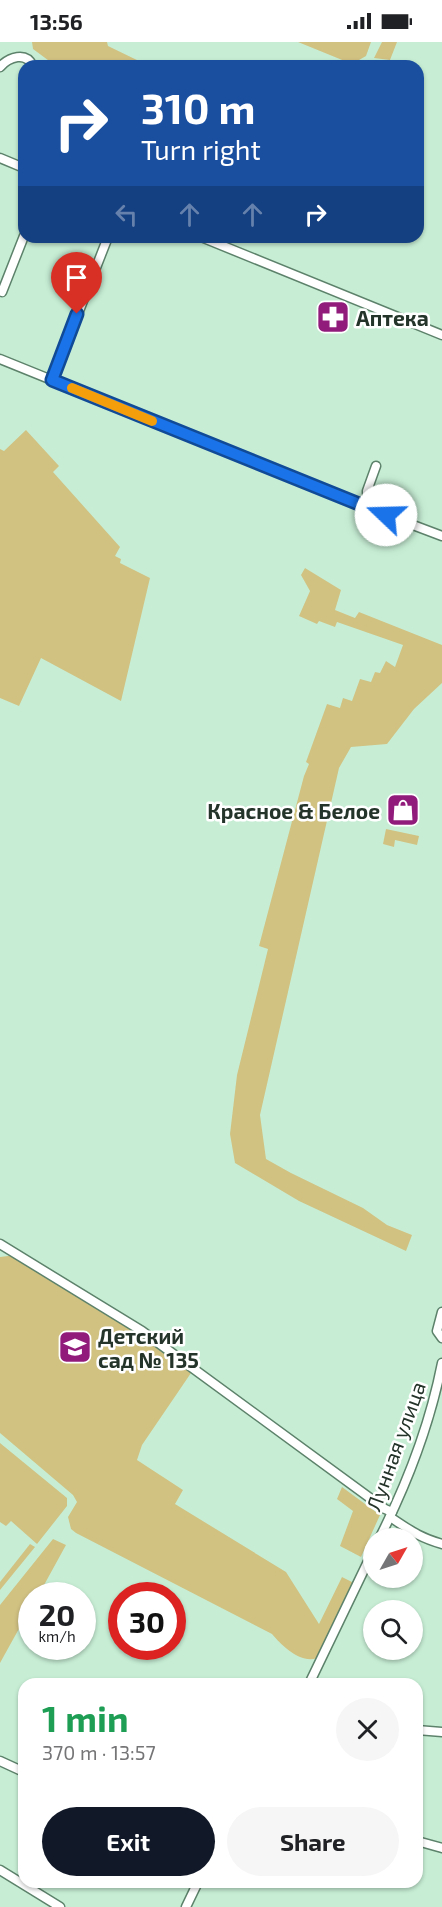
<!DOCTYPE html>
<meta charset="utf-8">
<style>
:root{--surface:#fff;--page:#f6f6f6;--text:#202124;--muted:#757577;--accent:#111827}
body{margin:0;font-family:"Exo 2",sans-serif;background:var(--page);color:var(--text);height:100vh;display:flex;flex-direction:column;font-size:22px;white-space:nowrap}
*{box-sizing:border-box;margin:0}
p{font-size:20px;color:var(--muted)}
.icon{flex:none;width:33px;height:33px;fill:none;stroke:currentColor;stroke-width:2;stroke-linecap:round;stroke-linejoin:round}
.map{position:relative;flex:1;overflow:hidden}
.sheet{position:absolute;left:18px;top:1636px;width:405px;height:210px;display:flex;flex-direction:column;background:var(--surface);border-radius:18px;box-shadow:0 2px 4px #0004}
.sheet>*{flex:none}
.banner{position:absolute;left:18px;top:18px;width:406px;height:183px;border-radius:18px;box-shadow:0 2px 4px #0004;background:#1a4fa0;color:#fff;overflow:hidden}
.needle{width:39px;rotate:51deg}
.tools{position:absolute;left:363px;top:1486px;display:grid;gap:12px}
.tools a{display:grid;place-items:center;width:60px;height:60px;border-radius:50%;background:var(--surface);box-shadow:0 2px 4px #0004;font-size:30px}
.speed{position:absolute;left:18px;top:1540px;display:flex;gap:12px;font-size:30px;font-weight:700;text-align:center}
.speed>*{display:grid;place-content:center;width:78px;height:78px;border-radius:50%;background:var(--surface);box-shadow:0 2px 4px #0004;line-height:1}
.speed small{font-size:15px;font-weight:400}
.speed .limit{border:9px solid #d22;background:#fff;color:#111}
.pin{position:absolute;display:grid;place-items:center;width:51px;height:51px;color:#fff;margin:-62px -26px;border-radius:50% 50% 50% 0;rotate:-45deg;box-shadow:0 0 6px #0007}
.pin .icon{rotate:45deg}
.me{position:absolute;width:66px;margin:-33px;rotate:291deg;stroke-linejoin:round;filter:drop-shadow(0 0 4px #0008)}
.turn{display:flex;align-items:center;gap:21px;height:126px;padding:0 24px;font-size:27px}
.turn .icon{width:78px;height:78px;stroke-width:2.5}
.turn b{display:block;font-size:42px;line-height:51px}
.lanes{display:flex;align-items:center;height:57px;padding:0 24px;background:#0003;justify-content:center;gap:30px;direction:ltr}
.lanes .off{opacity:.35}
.round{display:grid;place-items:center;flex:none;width:63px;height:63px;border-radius:32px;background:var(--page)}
.summary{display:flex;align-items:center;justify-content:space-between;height:102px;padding:0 24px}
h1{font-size:36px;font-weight:700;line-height:45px;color:#1e9e55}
.button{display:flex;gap:12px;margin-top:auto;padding:12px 24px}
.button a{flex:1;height:69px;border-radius:36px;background:var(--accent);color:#fff;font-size:24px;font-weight:700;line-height:69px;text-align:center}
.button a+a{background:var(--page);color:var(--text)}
.status{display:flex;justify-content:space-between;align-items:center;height:42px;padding:0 30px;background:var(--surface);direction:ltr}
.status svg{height:16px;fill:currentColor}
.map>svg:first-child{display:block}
.green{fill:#d1c282}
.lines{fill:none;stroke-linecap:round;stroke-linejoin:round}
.minor-casing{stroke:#5d826b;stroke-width:11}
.minor{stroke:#fff;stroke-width:8}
.route-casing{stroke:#114b97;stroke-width:15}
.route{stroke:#1a73e8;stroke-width:10}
.slow{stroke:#f59e0b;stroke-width:10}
.labels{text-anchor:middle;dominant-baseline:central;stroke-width:5;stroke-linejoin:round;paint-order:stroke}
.poi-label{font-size:21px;font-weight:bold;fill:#24342a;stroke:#fff;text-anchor:start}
.street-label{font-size:21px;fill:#24342a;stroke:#fff}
</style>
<div class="status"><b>13:56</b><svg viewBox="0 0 49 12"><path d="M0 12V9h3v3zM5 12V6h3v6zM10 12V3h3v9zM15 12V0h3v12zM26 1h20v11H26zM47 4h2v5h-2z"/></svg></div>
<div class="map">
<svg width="442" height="1865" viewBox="0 0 442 1865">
<rect width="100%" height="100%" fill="#c7eed5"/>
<!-- green -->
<g class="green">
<path d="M32,0H107L108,4L139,19L136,24H56L33,7Z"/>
<path d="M298,0H371L366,14L352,22Z"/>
<path d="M382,0H397L390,18L374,16Z"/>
<path d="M26,388L59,424L53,430L120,505L115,514L121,517L120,521L150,536L121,659L41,616L19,664L0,656V407L4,409Z"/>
<path d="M305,526L341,548L335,568L355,576L359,570L442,603V641L414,667L387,702L351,705L339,726L260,1073L266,1117L291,1131L363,1166L387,1183L412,1193L406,1209L299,1159L235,1121L230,1092L237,1033L268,907L259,904L304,734L309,722L306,720L327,662L340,666L343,656L352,659L360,637L371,640L375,630L380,631L386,619L395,625L403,603L337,580L335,585L319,579L317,582L299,574L310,549L301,533Z"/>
<path d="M386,787L419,794L417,803L395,798L394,805L383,802Z"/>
<path d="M8,1214H14L139,1292L191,1331L142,1403L137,1418L183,1448L175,1462L286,1530L319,1582L342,1535L354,1541L317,1616C301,1622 282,1604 272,1592L76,1491L71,1487L68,1475L77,1460L73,1453L0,1391V1215Z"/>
<path d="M0,1401L67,1456V1464L37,1502L11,1479L6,1484L0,1480Z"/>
<path d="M342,1445L380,1473L361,1515L340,1504L353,1469L337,1457Z"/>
<path d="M53,1497L66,1503L38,1554H32L31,1565L0,1621V1563Z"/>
<path d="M30,1502L35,1505L0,1548V1540Z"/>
</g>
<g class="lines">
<!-- minor casing -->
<g class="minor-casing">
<g id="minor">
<path d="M0,25C9,15 26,9 33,24"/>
<path d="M0,116L24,126"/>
<path d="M201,195L442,293"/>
<path d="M2,250L24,194"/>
<path d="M0,317L368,466L442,494"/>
<path d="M52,338L108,195"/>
<path d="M368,466L367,449L376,424"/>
<path d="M0,1202L142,1289L385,1467L392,1470"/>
<path d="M442,1270L437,1289L442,1296"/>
<path d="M390,1475C410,1488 418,1495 442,1502"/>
<path d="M379,1497C407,1442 430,1382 442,1321"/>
<path d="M309,1642L374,1507"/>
<path d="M417,1688L442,1690"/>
<path d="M0,1719L24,1730"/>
<path d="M417,1799L442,1806"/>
<path d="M0,1828L60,1865"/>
<path d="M186,1865L198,1840"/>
</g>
</g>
<!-- minor -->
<use href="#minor" class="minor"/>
</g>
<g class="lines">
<!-- route casing -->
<g class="route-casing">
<path id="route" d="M77,272L52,338L386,473"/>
</g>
<!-- route -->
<use href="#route" class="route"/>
<!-- slow -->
<path class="slow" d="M72,346L152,379"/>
</g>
<!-- icons -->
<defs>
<g id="pharmacy-square" transform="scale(1.725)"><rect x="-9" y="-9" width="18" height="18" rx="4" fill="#901b7b" stroke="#fff"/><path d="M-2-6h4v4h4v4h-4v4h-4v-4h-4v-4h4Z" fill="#fff"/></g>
<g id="shop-square" transform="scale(1.725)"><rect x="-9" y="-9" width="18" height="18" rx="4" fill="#901b7b" stroke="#fff"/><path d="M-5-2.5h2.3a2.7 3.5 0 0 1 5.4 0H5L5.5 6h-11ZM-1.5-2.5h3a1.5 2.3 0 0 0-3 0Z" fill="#fff"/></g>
<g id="school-square" transform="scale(1.725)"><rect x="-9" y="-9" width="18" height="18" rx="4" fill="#901b7b" stroke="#fff"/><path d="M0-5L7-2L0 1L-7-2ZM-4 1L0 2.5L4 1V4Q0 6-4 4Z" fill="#fff"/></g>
</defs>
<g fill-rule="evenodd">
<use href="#pharmacy-square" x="333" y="275"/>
<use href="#shop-square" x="403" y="768"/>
<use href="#school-square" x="75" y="1305"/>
</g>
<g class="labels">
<!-- poi labels -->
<g class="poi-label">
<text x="356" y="275">Аптека</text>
<text x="380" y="768" text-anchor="end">Красное &amp; Белое</text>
<text x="98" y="1293">Детский<tspan x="98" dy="24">сад № 135</tspan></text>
</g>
<!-- street labels -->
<g class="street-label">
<text transform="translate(395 1404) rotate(-70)">Лунная улица</text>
</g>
</g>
</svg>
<div class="tools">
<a><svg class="needle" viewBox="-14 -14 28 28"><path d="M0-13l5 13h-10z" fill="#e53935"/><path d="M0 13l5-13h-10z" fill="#757577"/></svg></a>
<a><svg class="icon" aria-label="search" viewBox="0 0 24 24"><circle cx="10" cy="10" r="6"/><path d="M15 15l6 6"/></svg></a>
</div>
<div class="speed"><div>20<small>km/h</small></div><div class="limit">30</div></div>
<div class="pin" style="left:77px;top:272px;background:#d93025"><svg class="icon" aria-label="arrive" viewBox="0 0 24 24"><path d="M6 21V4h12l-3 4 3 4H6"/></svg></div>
<svg class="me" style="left:386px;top:473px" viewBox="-20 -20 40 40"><circle r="19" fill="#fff"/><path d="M0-13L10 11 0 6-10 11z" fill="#1a73e8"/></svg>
<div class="banner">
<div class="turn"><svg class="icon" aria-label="right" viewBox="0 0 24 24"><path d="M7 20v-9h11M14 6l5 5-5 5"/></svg><div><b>310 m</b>Turn right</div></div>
<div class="lanes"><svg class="icon off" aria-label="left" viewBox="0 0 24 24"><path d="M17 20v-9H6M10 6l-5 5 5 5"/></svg><svg class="icon off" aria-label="ahead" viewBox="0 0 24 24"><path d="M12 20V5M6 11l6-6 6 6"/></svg><svg class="icon off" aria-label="ahead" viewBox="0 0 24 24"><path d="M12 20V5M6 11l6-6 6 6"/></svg><svg class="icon" aria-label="right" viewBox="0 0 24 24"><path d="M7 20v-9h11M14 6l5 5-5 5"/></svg></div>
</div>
<section class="sheet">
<div class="summary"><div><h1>1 min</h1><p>370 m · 13:57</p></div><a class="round"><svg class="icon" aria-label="close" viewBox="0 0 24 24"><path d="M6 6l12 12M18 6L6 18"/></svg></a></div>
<div class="button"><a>Exit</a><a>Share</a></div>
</section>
</div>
